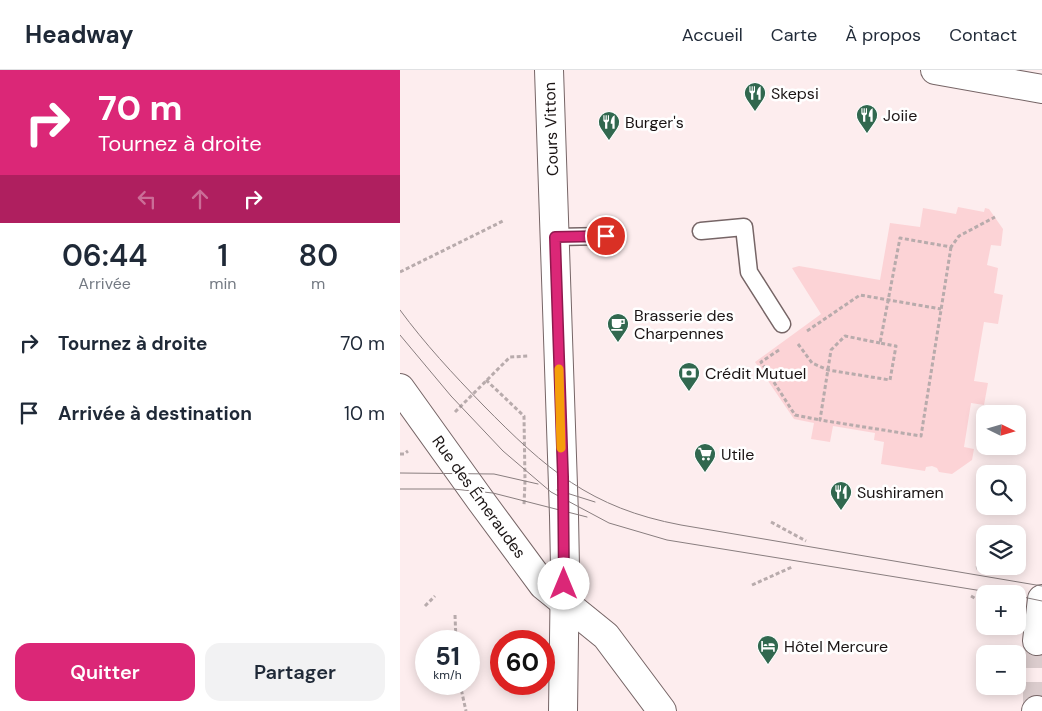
<!DOCTYPE html>
<html lang="fr">
<meta charset="utf-8">
<style>
:root{--surface:#fff;--page:#f2f2f3;--text:#1f2937;--muted:#747a83;--line:#e0e1e3;--accent:#db2777}
body{margin:0;font-family:"DM Sans",sans-serif;background:var(--page);color:var(--text);height:100vh;display:flex;flex-direction:column;font-size:19px;white-space:nowrap}
*{box-sizing:border-box;margin:0}
p{font-size:16px;color:var(--muted)}
.icon{flex:none;width:28px;height:28px;fill:none;stroke:currentColor;stroke-width:2;stroke-linecap:round;stroke-linejoin:round}
.map{position:relative;flex:1;overflow:hidden}
.side{display:flex;flex-direction:column;background:var(--surface);width:400px}
.side>*{flex:none}
.banner{background:#db2777;color:#fff;overflow:hidden}
.needle{width:32px;rotate:95deg}
.buttons{position:absolute;left:576px;top:335px;display:grid;gap:10px}
.buttons a{display:grid;place-items:center;width:50px;height:50px;border-radius:10px;background:var(--surface);box-shadow:0 2px 12px #0003;font-size:25px}
.speed{position:absolute;left:15px;top:560px;display:flex;gap:10px;font-size:25px;font-weight:700;text-align:center}
.speed>*{display:grid;place-content:center;width:65px;height:65px;border-radius:50%;background:var(--surface);box-shadow:0 2px 12px #0003;line-height:1}
.speed small{font-size:12px;font-weight:400}
.speed .limit{border:8px solid #d22;background:#fff;color:#111}
.pin{position:absolute;display:grid;place-items:center;width:42px;height:42px;color:#fff;margin:-21px;border:2px solid #fff;border-radius:50%;box-shadow:0 1px 5px #0007}
.me{position:absolute;width:55px;margin:-28px;rotate:0deg;stroke-linejoin:round;filter:drop-shadow(0 0 4px #0008)}
.turn{display:flex;align-items:center;gap:18px;height:105px;padding:0 15px;font-size:22px}
.turn .icon{width:65px;height:65px;stroke-width:2.5}
.turn b{display:block;font-size:35px;line-height:42px}
.lanes{display:flex;align-items:center;height:48px;padding:0 15px;background:#0003;justify-content:center;gap:25px;direction:ltr}
.lanes .off{opacity:.35}
.eta{display:flex;justify-content:space-evenly;align-items:center;height:85px;text-align:center}
.eta b{font-size:30px;font-weight:600;line-height:35px}
.primary-button{display:flex;gap:10px;margin-top:auto;padding:10px 15px}
.primary-button a{flex:1;height:58px;border-radius:15px;background:var(--accent);color:#fff;font-size:20px;font-weight:600;line-height:58px;text-align:center}
.primary-button a+a{background:var(--page);color:var(--text)}
ul{padding:0;list-style:none}
li{display:flex;align-items:center;gap:15px;height:70px;padding:0 15px}
li div{flex:1}
li b{display:block;font-size:19px}
li em{font-style:normal}
header{display:flex;align-items:center;gap:30px;box-sizing:border-box;height:70px;padding:0 25px;background:var(--surface);border-bottom:1px solid var(--line)}
header strong{font-size:24px}
nav{display:flex;gap:28px;margin-inline-start:auto;font-size:18px}
main{display:flex;flex:1;min-height:0}
.map>svg:first-child{display:block}
.green{fill:#fcd3d6}
.lines{fill:none;stroke-linecap:round;stroke-linejoin:round}
.minor-tunnel{stroke:#dbcccd;stroke-width:28;stroke-dasharray:28 14;stroke-linecap:butt}
.service-casing{stroke:#766566;stroke-width:19}
.minor-casing{stroke:#766566;stroke-width:30}
.tertiary-casing{stroke:#766566;stroke-width:30}
.secondary-casing{stroke:#766566;stroke-width:30}
.primary-casing{stroke:#766566;stroke-width:30}
.path{stroke:#b8abac;stroke-width:3;stroke-dasharray:4 2.5;stroke-linecap:butt}
.service{stroke:#fff;stroke-width:16}
.minor{stroke:#fff;stroke-width:28}
.tertiary{stroke:#fff;stroke-width:28}
.secondary{stroke:#fff;stroke-width:28}
.primary{stroke:#fff;stroke-width:28}
.tram{stroke:#897e7f;stroke-width:1}
.route-casing{stroke:#8e194d;stroke-width:12}
.route{stroke:#db2777;stroke-width:9}
.slow{stroke:#f59e0b;stroke-width:9}
.labels{text-anchor:middle;dominant-baseline:central;stroke-width:5;stroke-linejoin:round;paint-order:stroke}
.poi-label{font-size:16px;fill:#1a1414;stroke:#fff;text-anchor:start}
.street-label{font-size:16px;fill:#1a1414;stroke:#fff}
</style>
<header>
<strong>Headway</strong>
<nav><a>Accueil</a><a>Carte</a><a>À propos</a><a>Contact</a></nav>
</header>
<main>
<section class="side">
<div class="banner">
<div class="turn"><svg class="icon" aria-label="right" viewBox="0 0 24 24"><path d="M7 20v-9h11M14 6l5 5-5 5"/></svg><div><b>70 m</b>Tournez à droite</div></div>
<div class="lanes"><svg class="icon off" aria-label="left" viewBox="0 0 24 24"><path d="M17 20v-9H6M10 6l-5 5 5 5"/></svg><svg class="icon off" aria-label="ahead" viewBox="0 0 24 24"><path d="M12 20V5M6 11l6-6 6 6"/></svg><svg class="icon" aria-label="right" viewBox="0 0 24 24"><path d="M7 20v-9h11M14 6l5 5-5 5"/></svg></div>
</div>
<div class="eta">
<div><b>06:44</b><p>Arrivée</p></div>
<div><b>1</b><p>min</p></div>
<div><b>80</b><p>m</p></div>
</div>
<ul>
<li><svg class="icon" aria-label="right" viewBox="0 0 24 24"><path d="M7 20v-9h11M14 6l5 5-5 5"/></svg><div><b>Tournez à droite</b></div><em>70 m</em></li>
<li><svg class="icon" aria-label="arrive" viewBox="0 0 24 24"><path d="M6 21V4h12l-3 4 3 4H6"/></svg><div><b>Arrivée à destination</b></div><em>10 m</em></li>
</ul>
<div class="primary-button"><a>Quitter</a><a>Partager</a></div>
</section>
<div class="map">
<svg width="642" height="641" viewBox="0 0 642 641">
<rect width="100%" height="100%" fill="#fdedee"/>
<!-- green -->
<path class="green" d="M558,137L584,142L585,138L589,139L603,159L601,176L591,175L587,195L598,198L594,223L603,225L598,254L584,252L574,311L588,313L584,335L571,333L564,377L574,379L572,390L552,404L539,402L537,398L532,396L526,397L525,401L481,394L484,372L474,370L475,363L433,356L430,372L411,369L414,353L394,349L355,292L421,244L392,198L399,196L480,210L490,153L520,157L523,138L556,144Z"/>
<g class="lines">
<!-- minor-tunnel -->
<path class="minor-tunnel" d="M637,640V571"/>
<!-- service casing -->
<g class="service-casing">
<g id="service">
<path d="M301,161L344,157L349,202L382,254"/>
<path d="M155,167L206,166"/>
</g>
</g>
<!-- minor casing -->
<g class="minor-casing">
<g id="minor">
<path d="M637,571L642,529"/>
<path d="M636,641L637,640"/>
</g>
</g>
<!-- tertiary casing -->
<g class="tertiary-casing">
<path id="tertiary" d="M535,0L642,19"/>
</g>
<!-- secondary casing -->
<g class="secondary-casing">
<path id="secondary" d="M0,318L81,431L143,515L206,566L262,641"/>
</g>
<!-- primary casing -->
<g class="primary-casing">
<path id="primary" d="M149,0L164,446L165,497L163,641"/>
</g>
<!-- path -->
<g class="path">
<path d="M0,202L103,151"/>
<path d="M407,261L460,225L541,239"/>
<path d="M480,273L445,266L431,280L420,350L521,366L551,177"/>
<path d="M398,274L412,293L428,300L490,310L496,276L480,273L500,168L551,177L559,166L595,147"/>
<path d="M379,280L361,292L395,345L420,350"/>
<path d="M86,310L124,346L125,411L124,435"/>
<path d="M55,342L110,287L128,286"/>
<path d="M0,384H4L8,381"/>
<path d="M371,452L406,471"/>
<path d="M576,498L585,496"/>
<path d="M352,515L392,497"/>
<path d="M571,526L585,534"/>
<path d="M25,536L35,526"/>
<path d="M55,545L56,571"/>
<path d="M60,614L66,641"/>
</g>
<!-- service -->
<use href="#service" class="service"/>
<!-- minor -->
<use href="#minor" class="minor"/>
<!-- tertiary -->
<use href="#tertiary" class="tertiary"/>
<!-- secondary -->
<use href="#secondary" class="secondary"/>
<!-- primary -->
<use href="#primary" class="primary"/>
<!-- tram -->
<g class="tram">
<path d="M0,240C25,274 53,304 83,335C146,399 190,438 281,455L642,516"/>
<path d="M0,265L51,326L103,381L151,422L209,453L267,470L601,524"/>
<path d="M0,403L94,404L138,414"/>
<path d="M0,419H53L93,423L187,447"/>
<path d="M157,420L195,432"/>
<path d="M618,526L642,531"/>
</g>
</g>
<g class="lines">
<!-- route casing -->
<g class="route-casing">
<path id="route" d="M164,514L163,407L155,167L206,166"/>
</g>
<!-- route -->
<use href="#route" class="route"/>
<!-- slow -->
<path class="slow" d="M159,299L161,378"/>
</g>
<!-- icons -->
<defs>
<g id="restaurant-pin" transform="scale(1.125)"><path d="M0 17L-7.5 6A9.5 9.5 0 1 1 7.5 6Z" fill="#31684f" stroke="#fff"/><path d="M-5-6h1v4h1v-4h1v4h1v-4h1v5L-1.5 .5V6h-2V.5L-5-1ZM5-6V6H3V1.5H1.5Q1.5-4 5-6Z" fill="#fff"/></g>
<g id="cafe-pin" transform="scale(1.125)"><path d="M0 17L-7.5 6A9.5 9.5 0 1 1 7.5 6Z" fill="#31684f" stroke="#fff"/><path d="M-5.5-4.5H6V0H3Q3 3.5 0 3.5H-2.5Q-5.5 3.5-5.5 0ZM3-3.2v2h1.7v-2ZM-6 4.5H4V6H-6Z" fill="#fff"/></g>
<g id="bank-pin" transform="scale(1.125)"><path d="M0 17L-7.5 6A9.5 9.5 0 1 1 7.5 6Z" fill="#31684f" stroke="#fff"/><path d="M-6-4H6V4H-6ZM0-2.3a2.3 2.3 0 1 0 0 4.6a2.3 2.3 0 1 0 0-4.6Z" fill="#fff"/></g>
<g id="supermarket-pin" transform="scale(1.125)"><path d="M0 17L-7.5 6A9.5 9.5 0 1 1 7.5 6Z" fill="#31684f" stroke="#fff"/><path d="M-6-5.5h2.5l.6 2H6L4.5 2H-2.5L-4.4-4H-6ZM-1.5 3.2a1.3 1.3 0 1 0 .1 0ZM3 3.2a1.3 1.3 0 1 0 .1 0Z" fill="#fff"/></g>
<g id="hotel-pin" transform="scale(1.125)"><path d="M0 17L-7.5 6A9.5 9.5 0 1 1 7.5 6Z" fill="#31684f" stroke="#fff"/><path d="M-6-4.5h1.5V1H6V5H4.5V3h-9V5H-6ZM-4 0a1.8 1.8 0 1 1 3.6 0ZM.5 0V-2.5h3Q6-2.5 6 0Z" fill="#fff"/></g>
</defs>
<g fill-rule="evenodd">
<use href="#restaurant-pin" x="355" y="23"/>
<use href="#restaurant-pin" x="467" y="45"/>
<use href="#restaurant-pin" x="209" y="52"/>
<use href="#cafe-pin" x="218" y="254"/>
<use href="#bank-pin" x="289" y="303"/>
<use href="#supermarket-pin" x="305" y="384"/>
<use href="#restaurant-pin" x="441" y="422"/>
<use href="#hotel-pin" x="368" y="576"/>
</g>
<g class="labels">
<!-- poi labels -->
<g class="poi-label">
<text x="371" y="23">Skepsi</text>
<text x="483" y="45">Joiie</text>
<text x="225" y="52">Burger's</text>
<text x="234" y="245">Brasserie des<tspan x="234" dy="18">Charpennes</tspan></text>
<text x="305" y="303">Crédit Mutuel</text>
<text x="321" y="384">Utile</text>
<text x="457" y="422">Sushiramen</text>
<text x="384" y="576">Hôtel Mercure</text>
</g>
<!-- street labels -->
<g class="street-label">
<text transform="translate(151 59) rotate(-92)">Cours Vitton</text>
<text transform="translate(79 427) rotate(54)">Rue des Émeraudes</text>
</g>
</g>
</svg>
<div class="buttons">
<a><svg class="needle" viewBox="-14 -14 28 28"><path d="M0-13l5 13h-10z" fill="#e53935"/><path d="M0 13l5-13h-10z" fill="#747a83"/></svg></a>
<a><svg class="icon" aria-label="search" viewBox="0 0 24 24"><circle cx="10" cy="10" r="6"/><path d="M15 15l6 6"/></svg></a>
<a><svg class="icon" aria-label="layers" viewBox="0 0 24 24"><path d="M12 4l9 5-9 5-9-5zM3 14l9 5 9-5"/></svg></a>
<a>+</a>
<a>−</a>
</div>
<div class="speed"><div>51<small>km/h</small></div><div class="limit">60</div></div>
<div class="pin" style="left:206px;top:166px;background:#d93025"><svg class="icon" aria-label="arrive" viewBox="0 0 24 24"><path d="M6 21V4h12l-3 4 3 4H6"/></svg></div>
<svg class="me" style="left:164px;top:514px" viewBox="-20 -20 40 40"><circle r="19" fill="#fff"/><path d="M0-13L10 11 0 6-10 11z" fill="#db2777"/></svg>
</div>
</main>
